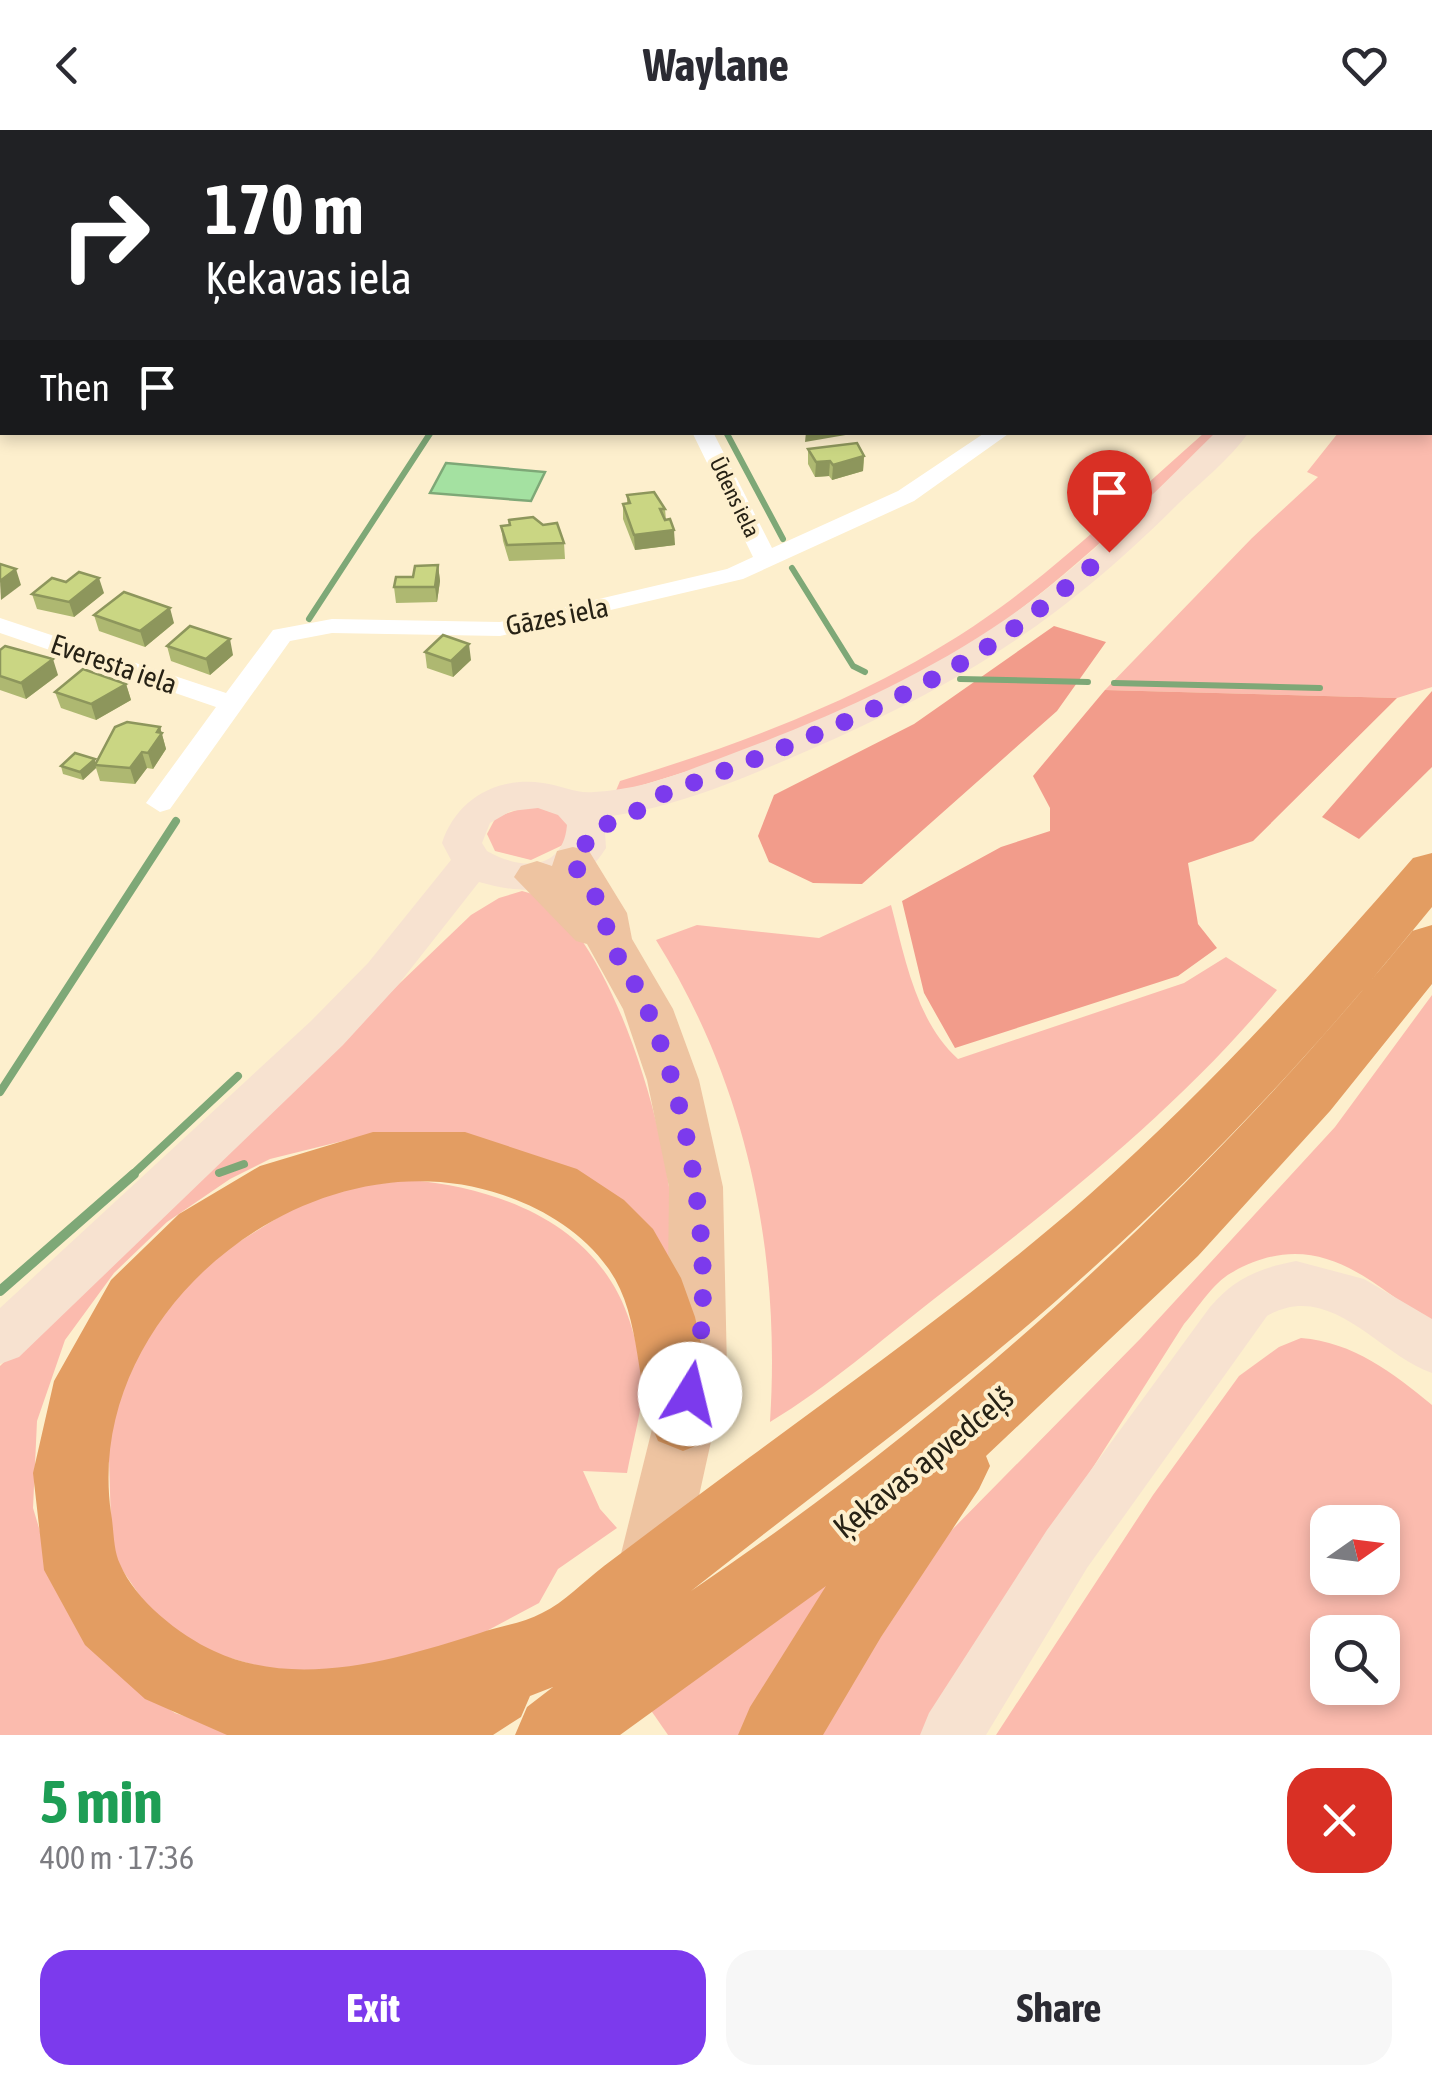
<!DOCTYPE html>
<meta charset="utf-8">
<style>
:root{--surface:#fff;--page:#f7f7f7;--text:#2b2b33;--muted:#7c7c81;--accent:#7c3aed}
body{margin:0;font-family:"Asap Condensed",sans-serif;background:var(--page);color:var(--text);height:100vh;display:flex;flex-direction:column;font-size:38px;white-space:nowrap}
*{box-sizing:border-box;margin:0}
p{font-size:32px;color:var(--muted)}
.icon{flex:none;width:55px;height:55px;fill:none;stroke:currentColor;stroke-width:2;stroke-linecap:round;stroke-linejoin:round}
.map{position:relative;height:1605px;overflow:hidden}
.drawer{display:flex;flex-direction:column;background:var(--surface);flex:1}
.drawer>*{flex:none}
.banner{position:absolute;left:0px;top:0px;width:1432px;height:305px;box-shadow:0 5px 15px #0003;background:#202124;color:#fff;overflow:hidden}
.needle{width:65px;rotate:76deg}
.controls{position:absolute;left:1310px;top:1375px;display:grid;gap:20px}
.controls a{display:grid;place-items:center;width:90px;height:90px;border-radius:20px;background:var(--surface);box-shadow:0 5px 15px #0003;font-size:50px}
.pin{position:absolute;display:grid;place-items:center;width:85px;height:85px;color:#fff;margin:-102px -42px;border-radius:50% 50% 50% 0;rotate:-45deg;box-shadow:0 0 10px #0007}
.pin .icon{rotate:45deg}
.me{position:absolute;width:110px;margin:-55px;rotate:9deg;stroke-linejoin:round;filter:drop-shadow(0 0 8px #0008)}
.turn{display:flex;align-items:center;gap:35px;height:210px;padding:0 40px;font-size:45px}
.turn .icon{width:130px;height:130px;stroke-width:2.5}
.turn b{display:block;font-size:70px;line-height:85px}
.then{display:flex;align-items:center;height:95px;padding:0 40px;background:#0003;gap:20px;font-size:38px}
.round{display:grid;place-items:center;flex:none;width:105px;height:105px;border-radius:30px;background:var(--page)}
.summary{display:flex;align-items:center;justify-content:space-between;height:170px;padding:0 40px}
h1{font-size:60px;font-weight:700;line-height:75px;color:#1e9e55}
.action{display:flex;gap:20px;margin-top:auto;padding:20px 40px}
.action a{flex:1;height:115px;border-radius:30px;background:var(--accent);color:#fff;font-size:40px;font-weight:700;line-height:115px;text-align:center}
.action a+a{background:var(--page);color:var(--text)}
header{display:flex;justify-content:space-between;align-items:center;height:130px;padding:0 40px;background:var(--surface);font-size:45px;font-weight:700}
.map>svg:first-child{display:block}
.green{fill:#fbbbae;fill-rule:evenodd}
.forest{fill:#f29c8b}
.water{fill:#a4e1a1;stroke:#7ea877;stroke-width:2.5}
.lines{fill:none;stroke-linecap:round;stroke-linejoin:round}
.stream-far3{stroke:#7ea877;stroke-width:5}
.stream-far2{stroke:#7ea877;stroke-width:6}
.stream-far1{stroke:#7ea877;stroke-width:8}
.stream{stroke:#7ea877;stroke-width:10}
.service{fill:#fff;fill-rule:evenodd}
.minor{fill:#fff;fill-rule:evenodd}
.secondary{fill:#f7e2d0;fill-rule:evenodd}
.primary{fill:#eec4a1;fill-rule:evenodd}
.motorway{fill:#e39d62;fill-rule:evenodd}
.wall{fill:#aeb871}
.shaded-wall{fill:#8d965c}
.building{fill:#cad683;stroke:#8d965c;stroke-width:2.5}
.route{stroke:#7c3aed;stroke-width:18;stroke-dasharray:0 32.4}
.labels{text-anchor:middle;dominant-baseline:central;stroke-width:8;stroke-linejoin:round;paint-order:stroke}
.far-street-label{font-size:22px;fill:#272215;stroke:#fdefcd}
.street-label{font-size:28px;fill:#272215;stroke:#fdefcd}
.near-street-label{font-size:32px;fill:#272215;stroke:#fdefcd}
</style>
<header><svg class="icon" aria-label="back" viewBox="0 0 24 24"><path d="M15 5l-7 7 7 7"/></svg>Waylane<svg class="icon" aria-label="heart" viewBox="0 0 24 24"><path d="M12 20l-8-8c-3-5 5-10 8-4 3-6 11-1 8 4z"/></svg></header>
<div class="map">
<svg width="1432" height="1605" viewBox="0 0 1432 1605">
<rect width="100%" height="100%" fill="#fdefcd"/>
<!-- green -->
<g class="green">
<path d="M1432,185V557L1397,568L1105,560L1252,408L1318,347L1307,342L1338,303L1430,302Z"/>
<path d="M1204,303H1220C1150,366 1073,443 996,497C882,578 748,625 615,663L620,651C754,610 887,560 1001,477C1073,424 1137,362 1204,303Z"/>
<path d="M532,675L556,681L569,696L565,714L531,730L495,721L487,704L496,687Z"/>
<path d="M522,761C612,780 685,1050 672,1131L371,1004L270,1029L230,1049L167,1092L114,1143L65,1210L37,1291L33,1378L55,1451L132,1554L175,1583L243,1605H0V1236L471,785L499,768Z"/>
<path d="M891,775C905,828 916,891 958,929L1184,853L1226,827L1277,860C1179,979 1055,1076 934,1169C880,1211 828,1257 770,1292C781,1122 747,955 656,810L697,795L819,808Z"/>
<path d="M1432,865V1196C1368,1148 1315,1095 1231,1143C1213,1153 1198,1178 1184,1194L923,1605H814L942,1410L1141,1208L1335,997Z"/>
<path d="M412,1050C504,1059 599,1096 630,1192C636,1212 644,1238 643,1260C640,1287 632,1316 627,1343L583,1341L600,1379L617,1398L558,1439L539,1473L466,1512L391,1536L282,1543L206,1521L151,1482L112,1425L106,1236L144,1171L322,1060Z"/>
<path d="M1301,1208C1353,1212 1393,1243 1432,1275V1605H996L1153,1365L1239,1246L1279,1217ZM1328,1392H1382V1448H1328ZM1328,1502H1382V1558H1328Z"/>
<path d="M845,1441L741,1605H668L650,1579Z"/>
</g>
<!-- forest -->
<g class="forest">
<path d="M1054,496L1106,512L1057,581L862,754L813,753L769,732L758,706L774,665L914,594Z"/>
<path d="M1105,560L1397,568L1253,711L1188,733L1198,794L1217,818L1178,846L955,918L924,863L902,771L1001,717L1050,701V678L1033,646Z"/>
<path d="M1432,561V637L1359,709L1322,687Z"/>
</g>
<!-- water -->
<path class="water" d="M446,333L545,342L531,371L430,363Z"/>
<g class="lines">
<!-- stream-far3 -->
<g class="stream-far3">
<path d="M839,0L850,2"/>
<path d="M881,2L885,0"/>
</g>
<!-- stream-far2 -->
<g class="stream-far2">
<path d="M726,302L783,409"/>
<path d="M792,438L853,536L865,542"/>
<path d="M309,489L431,302"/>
<path d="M960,549L1088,552"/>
<path d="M1114,553L1320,558"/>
</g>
<!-- stream-far1 -->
<g class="stream-far1">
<path d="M0,962L176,691"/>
<path d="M219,1043L244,1034"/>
<path d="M131,1046L238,946"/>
</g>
<!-- stream -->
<path class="stream" d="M0,1161L134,1044"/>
<!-- service -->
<path class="service" d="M1340,0H1348L1347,2H1339Z"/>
<!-- minor -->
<g class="minor">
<path d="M796,0H824L825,2H798Z"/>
<rect x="0" y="23" width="2" height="10"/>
<rect x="1430" y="115" width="2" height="10"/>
<path d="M692,302H713L772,418L898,361L986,302H1011L914,371L743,449L500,506L332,503L290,511L170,679L160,682L146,673L216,577L0,503V488L226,563L273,500L332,489L500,492L727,439L753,427Z"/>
</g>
<!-- secondary -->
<g class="secondary">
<path d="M1432,96V113L1430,114V97Z"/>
<path d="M1216,302H1249C1230,329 1202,351 1179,373C1053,499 949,561 786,630C727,655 668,679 604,687L606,718C577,765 527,766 479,752L398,855L343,915L19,1227L0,1234V1178L311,891L368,833L451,730L442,713C456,670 496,646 543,653C561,655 575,664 594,662C630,660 664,650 697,637C803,598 912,554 1006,489C1083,436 1149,368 1216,302ZM538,678L558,685L567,695C563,742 520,740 487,721L482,713L490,693L511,681Z"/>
<path d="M1296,1131L1364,1149L1432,1189V1243C1378,1224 1330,1149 1267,1186L1087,1438L986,1605H920L929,1583L1047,1400L1210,1177C1234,1149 1259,1138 1296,1131Z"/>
</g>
<!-- primary -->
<path class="primary" d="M573,717L589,721L627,783L632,809L673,879L699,950L723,1057L727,1239L680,1452L670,1474L647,1484L624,1474L614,1452L667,1239L669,1057L647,950L623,879L587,814L576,811L514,747L521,736L537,731L552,736L557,721Z"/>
<!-- motorway -->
<path class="motorway" d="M1432,723V777C1328,905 1217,1027 1094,1137C967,1253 826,1354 691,1461C964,1277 1204,1056 1412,801L1432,795V854L1330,981L1198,1126L986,1326L990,1336L979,1359L881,1507L823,1605H738L750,1577L826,1456L620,1605H515L527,1577L553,1557L530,1566L521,1587L493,1605H227L145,1569L85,1515L44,1440L33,1343L54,1251L111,1150L179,1084L260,1036L373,1002H465L577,1039L624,1070L653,1099L681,1148L695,1187L718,1289L708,1311L683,1321L658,1311C634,1258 643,1186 608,1138C582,1102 544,1079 503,1065C312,999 82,1180 111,1383C114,1399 113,1420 120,1434C135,1470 179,1505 214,1521C298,1560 398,1529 480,1503C500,1496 524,1493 542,1483C565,1472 584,1451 604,1436C653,1399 701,1363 750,1327C865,1242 982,1159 1089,1065C1206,961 1311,846 1413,728Z"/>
</g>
<!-- wall -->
<g class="wall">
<path d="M1123,0H1155L1154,2Z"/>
<path d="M808,319L864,326L863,341L832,350L829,346L815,347L808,334Z"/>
<path d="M627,365L665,379L666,390L675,415L635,420L623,389V374L627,373Z"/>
<path d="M509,390L543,395L564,413L565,429L509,431L503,411L501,396L509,395Z"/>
<path d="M438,435L440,451L437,472L396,473L394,457Z"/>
<path d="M104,463L74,487L37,479L32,464Z"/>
<path d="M94,485L174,493L145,517L99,501Z"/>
<path d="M167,516L233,525L210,545L171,531Z"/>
<path d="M0,520L58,545L26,569L0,560Z"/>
<path d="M425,522L471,530L453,547L427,538Z"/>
<path d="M126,554L131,570L96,590L61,578L55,562Z"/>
<path d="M160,597L166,619L153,639L147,638L135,654L100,651L96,638L83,650L63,644L61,636L96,633Z"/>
</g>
<!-- shaded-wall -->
<g class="shaded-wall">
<path d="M276,0H292L293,2H271Z"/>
<path d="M806,302H863L805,312Z"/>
<path d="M864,326L863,341L832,350L833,335Z"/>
<path d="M830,331L829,346L815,347L816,332Z"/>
<path d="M674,400L675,415L635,420L634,405Z"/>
<path d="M438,435L440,451L437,472L435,457Z"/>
<path d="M16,439L21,455L1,470L0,451Z"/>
<path d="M99,448L104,463L74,487L69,472Z"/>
<path d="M170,478L174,493L145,517L140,501Z"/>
<path d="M230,509L233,525L210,545L206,529Z"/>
<path d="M469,514L471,530L453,547L451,531Z"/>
<path d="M53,529L58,545L26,569L21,553Z"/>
<path d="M126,554L131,570L96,590L91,574Z"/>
<path d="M160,597L166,619L153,639L148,623Z"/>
<path d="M142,622L147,638L135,654L130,638Z"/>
<path d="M95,629L96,638L83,650L80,642Z"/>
</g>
<!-- building -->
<g class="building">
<path d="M241,0H276L271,2H252Z"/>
<path d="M470,0H475L486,2H465Z"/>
<path d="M571,0H578L590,2H567Z"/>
<path d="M1018,0H1044L1040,2H1028Z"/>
<path d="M1249,0H1277L1276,2H1248Z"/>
<path d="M0,96H2V116L0,118Z"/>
<path d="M857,313L864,326L833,335L830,331L816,332L808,319Z"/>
<path d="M654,362L665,379H660L665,390L670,389L674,400L634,405L623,374L630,373L627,365Z"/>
<path d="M533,387L543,395L557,393L564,413L507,415L501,396L510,395L509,390Z"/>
<path d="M0,434L16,439L0,451Z"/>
<path d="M438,435L435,457H394L396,447H413L415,436Z"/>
<path d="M79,442L99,448L69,472L32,464L52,448L66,452Z"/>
<path d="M124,462L170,478L140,501L94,485Z"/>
<path d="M190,496L230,509L206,529L167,516Z"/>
<path d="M443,505L469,514L451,531L425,522Z"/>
<path d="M5,516L53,529L21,553L0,546V520Z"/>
<path d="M83,539L126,554L91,574L55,562Z"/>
<path d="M127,592L160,597L157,602L162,603L148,623L142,622L130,638L95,635L115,597Z"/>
<path d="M75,623L95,629L80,642L61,636Z"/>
</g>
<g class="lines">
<!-- route -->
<path class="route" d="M690,1264C721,1154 692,985 648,881C639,857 623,837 611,814C606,805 607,795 604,784C598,767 583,748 572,732L584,719L589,702L639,680L648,670C752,630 859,592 956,536C1012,505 1060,462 1109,422"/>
</g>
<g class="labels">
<!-- far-street labels -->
<g class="far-street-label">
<text transform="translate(735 367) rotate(64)">Ūdens iela</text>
</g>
<!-- street labels -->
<g class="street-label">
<text transform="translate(557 486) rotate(-11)">Gāzes iela</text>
<text transform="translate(114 534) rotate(19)">Everesta iela</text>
</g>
<!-- near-street labels -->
<g class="near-street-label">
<text transform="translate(923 1332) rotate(-39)">Ķekavas apvedceļš</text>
</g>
</g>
</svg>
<div class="controls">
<a><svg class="needle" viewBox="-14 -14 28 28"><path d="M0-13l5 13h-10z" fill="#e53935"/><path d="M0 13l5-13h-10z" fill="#7c7c81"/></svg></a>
<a><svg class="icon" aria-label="search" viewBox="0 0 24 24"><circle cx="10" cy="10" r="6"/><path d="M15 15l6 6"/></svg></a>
</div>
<div class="pin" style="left:1109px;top:422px;background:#d93025"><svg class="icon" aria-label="arrive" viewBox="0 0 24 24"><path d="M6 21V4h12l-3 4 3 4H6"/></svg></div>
<svg class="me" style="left:690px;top:1264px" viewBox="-20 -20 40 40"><circle r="19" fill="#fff"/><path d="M0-13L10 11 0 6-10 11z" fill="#7c3aed"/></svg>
<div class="banner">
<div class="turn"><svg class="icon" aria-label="right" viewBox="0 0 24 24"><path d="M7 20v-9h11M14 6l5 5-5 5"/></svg><div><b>170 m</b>Ķekavas iela</div></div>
<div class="then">Then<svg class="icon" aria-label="arrive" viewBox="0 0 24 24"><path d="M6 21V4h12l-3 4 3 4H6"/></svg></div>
</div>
</div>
<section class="drawer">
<div class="summary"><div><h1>5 min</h1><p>400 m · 17:36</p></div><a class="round" style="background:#d93025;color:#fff"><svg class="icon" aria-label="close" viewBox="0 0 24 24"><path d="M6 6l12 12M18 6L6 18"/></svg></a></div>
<div class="action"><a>Exit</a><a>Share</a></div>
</section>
